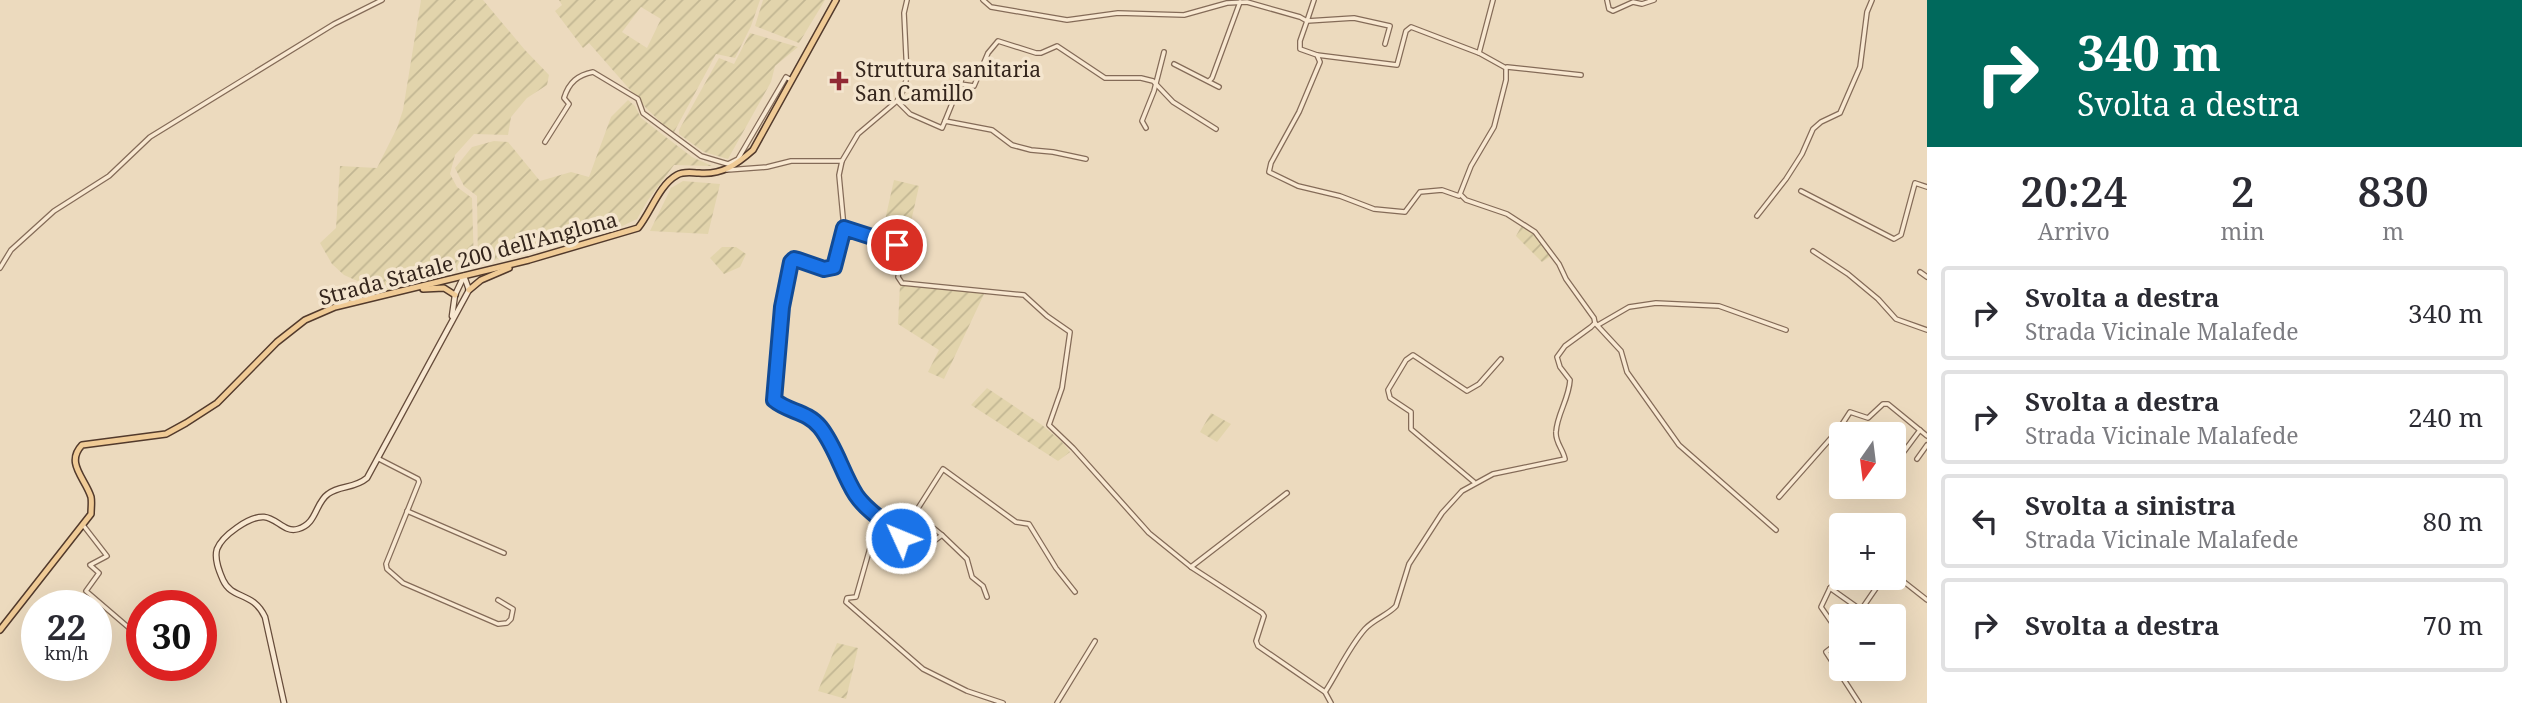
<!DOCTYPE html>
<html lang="it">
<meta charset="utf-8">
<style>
:root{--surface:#fff;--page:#f2f2f3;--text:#2b2b33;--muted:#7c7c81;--line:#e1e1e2}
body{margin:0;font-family:"Noto Serif",serif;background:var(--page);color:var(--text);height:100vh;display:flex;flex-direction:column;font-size:26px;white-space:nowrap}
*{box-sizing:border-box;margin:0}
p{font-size:23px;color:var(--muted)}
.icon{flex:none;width:38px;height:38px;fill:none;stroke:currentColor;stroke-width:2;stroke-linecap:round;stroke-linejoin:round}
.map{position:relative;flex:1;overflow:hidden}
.drawer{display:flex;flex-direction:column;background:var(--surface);width:595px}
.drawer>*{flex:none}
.hud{background:#00695c;color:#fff;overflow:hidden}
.needle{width:46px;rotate:194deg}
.buttons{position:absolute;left:1829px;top:422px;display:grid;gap:14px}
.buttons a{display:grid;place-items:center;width:77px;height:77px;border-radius:7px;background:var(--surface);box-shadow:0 7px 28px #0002;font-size:35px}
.speed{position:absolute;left:21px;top:590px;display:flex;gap:14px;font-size:35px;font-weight:700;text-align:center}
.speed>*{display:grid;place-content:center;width:91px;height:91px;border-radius:50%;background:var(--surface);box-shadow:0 7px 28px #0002;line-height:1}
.speed small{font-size:18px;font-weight:400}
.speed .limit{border:10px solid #d22;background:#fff;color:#111}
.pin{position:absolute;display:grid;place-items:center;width:60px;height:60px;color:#fff;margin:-30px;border:4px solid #fff;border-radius:50%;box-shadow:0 2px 7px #0007}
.me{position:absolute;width:77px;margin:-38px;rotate:314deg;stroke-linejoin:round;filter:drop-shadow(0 0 5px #0008)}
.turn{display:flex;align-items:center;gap:24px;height:147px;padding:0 35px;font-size:32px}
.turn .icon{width:91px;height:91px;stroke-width:2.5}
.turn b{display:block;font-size:49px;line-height:60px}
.eta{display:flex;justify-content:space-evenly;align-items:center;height:119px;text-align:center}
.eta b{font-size:42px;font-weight:600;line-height:49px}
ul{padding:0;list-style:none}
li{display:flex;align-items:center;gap:21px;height:94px;margin:0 14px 10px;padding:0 21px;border:4px solid var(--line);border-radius:7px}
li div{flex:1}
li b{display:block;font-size:26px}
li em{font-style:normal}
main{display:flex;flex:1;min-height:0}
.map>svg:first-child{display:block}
.farmland{fill:url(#farmland-furrows);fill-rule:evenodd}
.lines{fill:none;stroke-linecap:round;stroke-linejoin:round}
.street-casing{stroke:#846b58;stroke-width:6}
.secondary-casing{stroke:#664c3b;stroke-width:7}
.primary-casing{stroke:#523a2c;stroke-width:8}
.street{stroke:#f8e8d1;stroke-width:3.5}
.secondary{stroke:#f8e8d1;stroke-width:4.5}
.primary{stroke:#f0cb96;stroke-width:5}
.route-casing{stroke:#114b97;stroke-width:18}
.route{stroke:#1a73e8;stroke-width:12}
.poi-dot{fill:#922934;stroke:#f4e5ce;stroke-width:2.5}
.labels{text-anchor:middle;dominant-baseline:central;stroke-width:7;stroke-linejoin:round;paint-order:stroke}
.poi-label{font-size:21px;fill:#34251c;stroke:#f4e5ce;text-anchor:start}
.street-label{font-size:21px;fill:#34251c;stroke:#f4e5ce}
</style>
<main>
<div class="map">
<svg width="1927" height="703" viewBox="0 0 1927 703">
<defs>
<pattern id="farmland-furrows" width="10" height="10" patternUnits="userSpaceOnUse" patternTransform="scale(1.75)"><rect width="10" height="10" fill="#e2d4ac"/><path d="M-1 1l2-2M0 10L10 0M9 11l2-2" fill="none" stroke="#c2b693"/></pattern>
</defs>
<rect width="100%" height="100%" fill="#ecdabe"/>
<!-- farmland -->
<g class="farmland">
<path d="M421,0H483L525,50L549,75L547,85L527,98L511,117L508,135L474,134L455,155L450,174L457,187L472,198L474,265L382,292L344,275L332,264L320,243L336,228L340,166L377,168L397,128L403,110Z"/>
<path d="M559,0H760L751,26L735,58L716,54L673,134L646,108L589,43L583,48L555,11L562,5ZM641,7L661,19L647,48L622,32Z"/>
<path d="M763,0H825L799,43L755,26Z"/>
<path d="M750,33L798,47L775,66L771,82L728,159L704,152L679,134V130L719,58L734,64Z"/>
<path d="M628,100L635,106L641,118L692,157L712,166L674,165L648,200L637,219L616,229L478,264L477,196L464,186L455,168L472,147L494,141L508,142L540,181L571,172L589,177L611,117Z"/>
<path d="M894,180L919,186L908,235L883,229Z"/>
<path d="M683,181L720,184L708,234L650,231L671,188Z"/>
<path d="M1522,225L1541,237L1551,256L1542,262L1516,236Z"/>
<path d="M722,247H736L746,254L740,267L724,274L710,258Z"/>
<path d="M900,285L985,292L944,379L928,372L939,350L898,324Z"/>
<path d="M987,388L1042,425L1062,442L1070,452L1058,461L971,405Z"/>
<path d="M1211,413L1231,424L1217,442L1200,432Z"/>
<path d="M837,643L858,648L846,699L818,691Z"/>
</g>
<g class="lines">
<!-- street casing -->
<g class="street-casing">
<g id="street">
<path d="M907,0L904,13L907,76L904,89L897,101L858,134L842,161L839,175L844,228L834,266L824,269L794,259L791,263L782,307L774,400C788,412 807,411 820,427C836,447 842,473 856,495C866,510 886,523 901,535V538L898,539L880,537L872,541L856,597L847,598L846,602L923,669L967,691L1003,703"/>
<path d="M983,0L991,7L1067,20L1118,13L1184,15L1227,3L1247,2L1300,17L1307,21L1300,41V49L1317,55L1320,62L1299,112L1271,163L1269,172L1298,186L1340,196L1374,209L1405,212L1420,192L1442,190L1459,196"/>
<path d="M1314,0L1307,21L1354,18L1390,26L1385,44"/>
<path d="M1607,0L1609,9L1613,11L1633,2L1642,4L1654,0"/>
<path d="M1317,55L1397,65L1406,31L1411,27L1479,53"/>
<path d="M1174,64L1219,87"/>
<path d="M967,66L960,84L974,86L988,53L998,41L1036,53H1041L1057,46L1105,78H1141L1153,81L1173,102L1216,129"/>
<path d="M1507,67L1581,75"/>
<path d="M1209,81L1212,78L1240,2"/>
<path d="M897,101L910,114L942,128L945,121L992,130L1012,145L1031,150L1053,152L1086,159"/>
<path d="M945,121L960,84"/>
<path d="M1146,128L1142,121L1154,91L1164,52"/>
<path d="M545,142L569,104L564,98C569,82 578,75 593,72L638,99L643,113L701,156L728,164L738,159L786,77L791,80"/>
<path d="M727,170L767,167L791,161H842"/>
<path d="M1801,191L1894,239L1901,235L1915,183L1927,187"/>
<path d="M1757,216L1786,179L1802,154L1813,129L1821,122L1840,113L1860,67L1867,12L1872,0"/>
<path d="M844,228L897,245L902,256L898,277L902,283L1024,295L1047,316L1070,332L1062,388L1049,425L1073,448L1149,533L1191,567L1262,613L1264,616L1256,641L1258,646L1325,692L1331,703"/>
<path d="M1813,251L1848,274L1878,299L1896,319L1927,330"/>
<path d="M0,268L11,250L54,211L109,176L150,137L334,24L382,0"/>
<path d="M1920,272L1927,277"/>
<path d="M1595,323L1621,351L1627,372L1679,445L1776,530"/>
<path d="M1598,325L1629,307L1656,303L1719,306L1786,330"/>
<path d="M379,459L418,479L419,482L386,564L387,569L403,583L498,624L507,623L511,619L513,609L498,600"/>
<path d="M1917,459L1927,445"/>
<path d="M1894,465L1920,430"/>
<path d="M1474,482L1411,429V412L1390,398L1388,390L1406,360L1413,355L1467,391L1479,384L1501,359"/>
<path d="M1873,493L1878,486"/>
<path d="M1779,497L1839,429L1850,412L1868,418L1883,404H1888L1927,436"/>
<path d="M407,511L504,553"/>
<path d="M83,525L107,556L90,565L99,573L86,591L142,639"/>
<path d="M942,535L967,559L972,577L983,586L987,597"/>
<path d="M901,538L913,545L926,547L942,535L915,513L943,469L1016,522L1029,524L1056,568L1075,592"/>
<path d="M1894,559V563"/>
<path d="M1191,567L1287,493"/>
<path d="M1894,574L1927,600"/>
<path d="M1841,576L1830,588L1821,607L1841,636"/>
<path d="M1830,588L1861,610L1883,578"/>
<path d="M1841,638L1839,642L1826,652L1859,703"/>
<path d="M174,665L177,668"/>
<path d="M1325,692C1338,672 1349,647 1365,629C1374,619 1388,615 1396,606L1409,564L1442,513L1462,491L1493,474L1565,459C1563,449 1555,442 1556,432C1557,414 1569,399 1570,380L1560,367L1557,357L1565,346L1591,327L1595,323L1594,318L1566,279L1559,264L1535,232L1507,214L1466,200L1460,194L1471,166L1494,127L1506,80V68L1479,53L1493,0"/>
<path d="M1057,703L1095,641"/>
</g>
</g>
<!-- secondary casing -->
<g class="secondary-casing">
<g id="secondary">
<path d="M452,316L455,295L464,276"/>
<path d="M284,703L265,617C253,591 232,600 223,580C219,571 214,559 217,549C222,536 249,516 264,517C277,518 284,533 298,529C317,524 315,503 328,494C340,485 354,489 367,478L469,290L464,276"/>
</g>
</g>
<!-- primary casing -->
<g class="primary-casing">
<g id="primary">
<path d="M423,289L444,288L455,295"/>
<path d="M469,290L481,280L509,268"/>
<path d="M0,630L91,514C91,508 92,502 91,497C85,478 65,463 82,445L166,434L186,423L217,403L277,342L305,320L335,307L529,260L638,228C651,212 659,185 677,175C684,171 692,173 699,173C722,175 736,165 753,150L836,0"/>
</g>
</g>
<!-- street -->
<use href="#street" class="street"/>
<!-- secondary -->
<use href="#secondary" class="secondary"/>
<!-- primary -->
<use href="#primary" class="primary"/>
</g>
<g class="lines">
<!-- route casing -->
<g class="route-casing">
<path id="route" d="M897,245L844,228L834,267L824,269L798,260L794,259L791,262L782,307L774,400C788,412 807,411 820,427C836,447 842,473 856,495C866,510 886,523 901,535V538"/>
</g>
<!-- route -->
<use href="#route" class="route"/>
</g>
<!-- markers -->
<path class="poi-dot" d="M835.5 70.5h7v7h7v7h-7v7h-7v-7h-7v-7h7z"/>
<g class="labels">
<!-- poi labels -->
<g class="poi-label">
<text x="855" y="69">Struttura sanitaria<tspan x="855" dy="24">San Camillo</tspan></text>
</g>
<!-- street labels -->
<g class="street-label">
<text transform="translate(468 258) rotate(-15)">Strada Statale 200 dell'Anglona</text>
</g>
</g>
</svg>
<div class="buttons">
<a><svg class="needle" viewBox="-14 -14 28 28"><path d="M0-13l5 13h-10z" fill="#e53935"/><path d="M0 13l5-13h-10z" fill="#7c7c81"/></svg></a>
<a>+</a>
<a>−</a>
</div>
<div class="speed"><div>22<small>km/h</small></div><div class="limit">30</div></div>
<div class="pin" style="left:897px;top:245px;background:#d93025"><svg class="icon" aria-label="arrive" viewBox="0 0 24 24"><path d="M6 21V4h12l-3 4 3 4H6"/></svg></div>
<svg class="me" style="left:901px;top:538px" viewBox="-20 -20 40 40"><circle r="17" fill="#1a73e8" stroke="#fff" stroke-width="3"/><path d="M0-11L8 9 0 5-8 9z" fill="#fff"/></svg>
</div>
<section class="drawer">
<div class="hud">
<div class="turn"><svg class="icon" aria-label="right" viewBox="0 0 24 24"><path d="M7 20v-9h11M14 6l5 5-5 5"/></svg><div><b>340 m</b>Svolta a destra</div></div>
</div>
<div class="eta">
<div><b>20:24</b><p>Arrivo</p></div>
<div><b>2</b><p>min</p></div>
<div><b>830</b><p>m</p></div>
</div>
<ul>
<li><svg class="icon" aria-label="right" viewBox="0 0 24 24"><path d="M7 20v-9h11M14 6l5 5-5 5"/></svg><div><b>Svolta a destra</b><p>Strada Vicinale Malafede</p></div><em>340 m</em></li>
<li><svg class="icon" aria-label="right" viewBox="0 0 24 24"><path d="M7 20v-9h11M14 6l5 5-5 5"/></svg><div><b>Svolta a destra</b><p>Strada Vicinale Malafede</p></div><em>240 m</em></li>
<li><svg class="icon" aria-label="left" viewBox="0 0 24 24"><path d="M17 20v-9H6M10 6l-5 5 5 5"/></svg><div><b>Svolta a sinistra</b><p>Strada Vicinale Malafede</p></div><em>80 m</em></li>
<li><svg class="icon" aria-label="right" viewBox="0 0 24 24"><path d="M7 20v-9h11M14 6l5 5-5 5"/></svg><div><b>Svolta a destra</b></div><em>70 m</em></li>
</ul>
</section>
</main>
